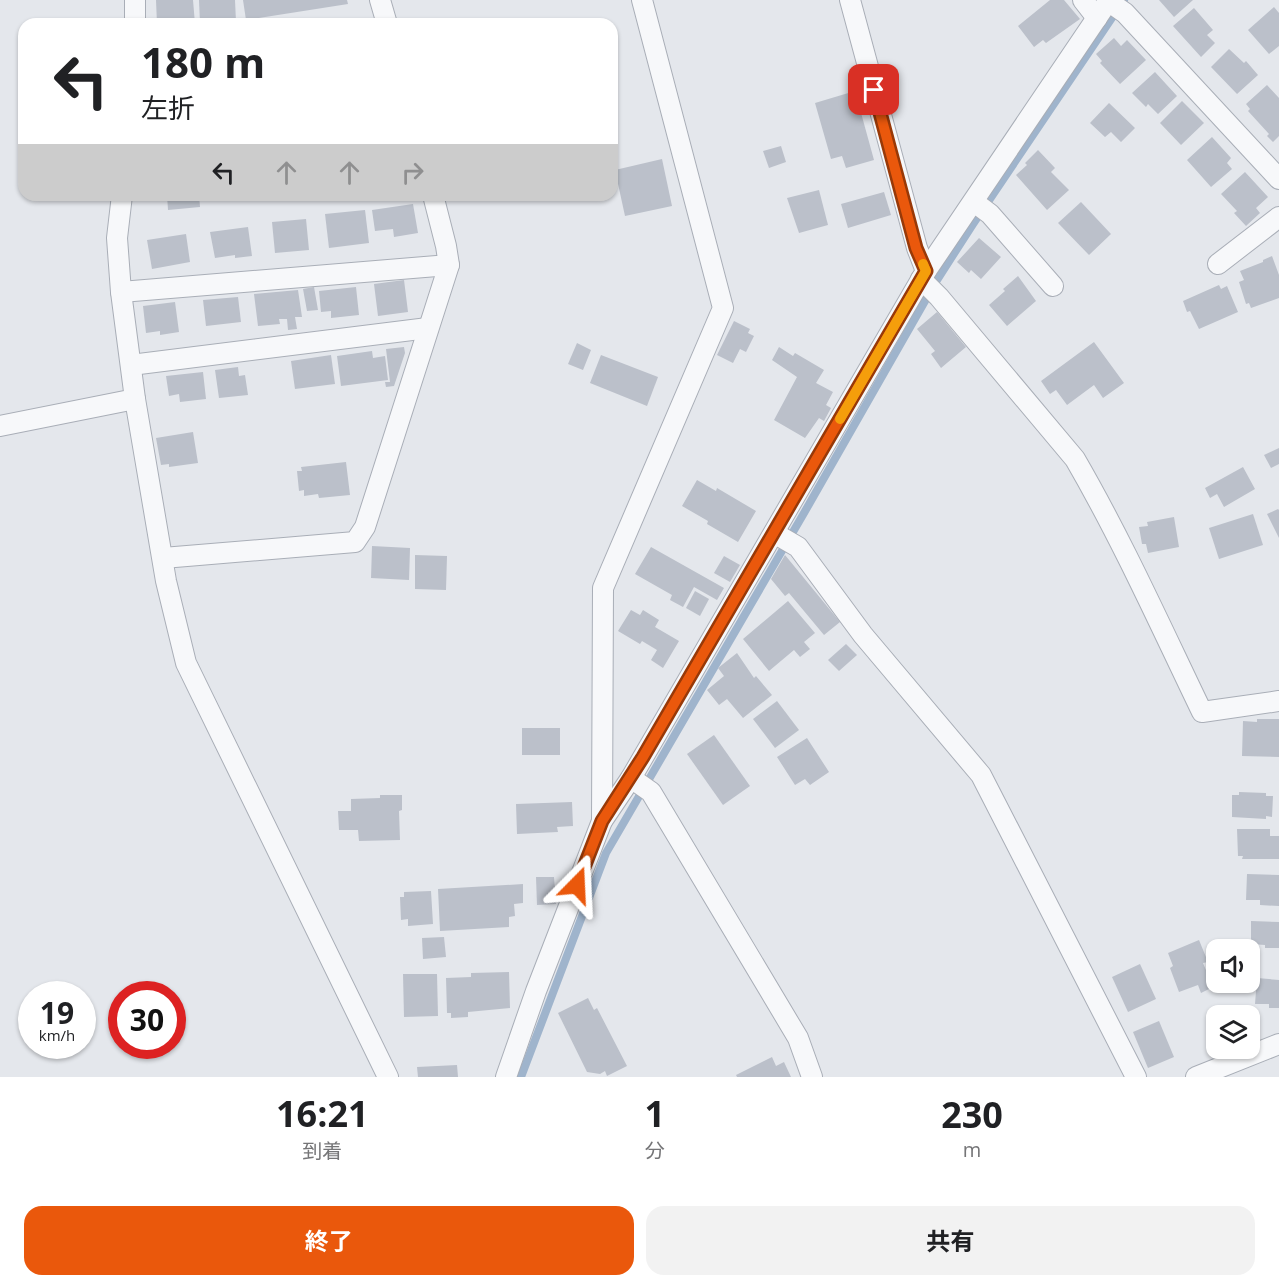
<!DOCTYPE html>
<html lang="ja">
<meta charset="utf-8">
<style>
:root{--surface:#fff;--page:#f2f2f2;--text:#202124;--muted:#757577;--accent:#ea580c}
body{margin:0;font-family:"Open Sans","Noto Sans JP",sans-serif;background:var(--page);color:var(--text);height:100vh;display:flex;flex-direction:column;font-size:22px;white-space:nowrap}
*{box-sizing:border-box;margin:0}
p{font-size:20px;color:var(--muted)}
.icon{flex:none;width:33px;height:33px;fill:none;stroke:currentColor;stroke-width:2;stroke-linecap:round;stroke-linejoin:round}
.map{position:relative;height:1077px;overflow:hidden}
.side{display:flex;flex-direction:column;background:var(--surface);flex:1}
.side>*{flex:none}
.guide{position:absolute;left:18px;top:18px;width:600px;height:183px;border-radius:18px;box-shadow:0 2px 4px #0004;background:#fff;color:var(--text);overflow:hidden}
.tools{position:absolute;left:1206px;top:939px;display:grid;gap:12px}
.tools a{display:grid;place-items:center;width:54px;height:54px;border-radius:12px;background:var(--surface);box-shadow:0 2px 4px #0004;font-size:30px}
.speed{position:absolute;left:18px;top:981px;display:flex;gap:12px;font-size:30px;font-weight:700;text-align:center}
.speed>*{display:grid;place-content:center;width:78px;height:78px;border-radius:50%;background:var(--surface);box-shadow:0 2px 4px #0004;line-height:1}
.speed small{font-size:15px;font-weight:400}
.speed .limit{border:9px solid #d22;background:#fff;color:#111}
.pin{position:absolute;display:grid;place-items:center;width:51px;height:51px;color:#fff;margin:-26px;border-radius:12px;box-shadow:0 3px 9px #0006}
.me{position:absolute;width:66px;margin:-33px;rotate:21deg;stroke-linejoin:round;filter:drop-shadow(0 0 4px #0008)}
.turn{display:flex;align-items:center;gap:21px;height:126px;padding:0 24px;font-size:27px}
.turn .icon{width:78px;height:78px;stroke-width:2.5}
.turn b{display:block;font-size:42px;line-height:51px}
.lanes{display:flex;align-items:center;height:57px;padding:0 24px;background:#0003;justify-content:center;gap:30px;direction:ltr}
.lanes .off{opacity:.35}
.eta{display:flex;justify-content:space-evenly;align-items:center;height:102px;text-align:center}
.eta b{font-size:36px;font-weight:700;line-height:42px}
.cta{display:flex;gap:12px;margin-top:auto;padding:12px 24px}
.cta a{flex:1;height:69px;border-radius:18px;background:var(--accent);color:#fff;font-size:24px;font-weight:700;line-height:69px;text-align:center}
.cta a+a{background:var(--page);color:var(--text)}
.map>svg:first-child{display:block}
.lines{fill:none;stroke-linecap:round;stroke-linejoin:round}
.stream{stroke:#9fb4cc;stroke-width:8}
.building{fill:#bbc0ca}
.minor-casing{stroke:#a9aeb7;stroke-width:22}
.minor{stroke:#f7f8fa;stroke-width:20}
.route-casing{stroke:#983908;stroke-width:15}
.route{stroke:#ea580c;stroke-width:10}
.slow{stroke:#f59e0b;stroke-width:10}
</style>
<div class="map">
<svg width="1279" height="1077" viewBox="0 0 1279 1077">
<rect width="100%" height="100%" fill="#e4e7ec"/>
<g class="lines">
<!-- stream -->
<path class="stream" d="M521,1077L606,853L804,513L937,280L973,224L1124,0"/>
</g>
<!-- building -->
<g class="building">
<path d="M156,0H193L195,24H157Z"/>
<path d="M199,0H235L236,22L200,23Z"/>
<path d="M243,0H347L348,4L246,20Z"/>
<path d="M1050,0H1064L1080,19L1046,43L1043,40L1034,47L1018,26Z"/>
<path d="M1159,0H1193L1174,17Z"/>
<path d="M1274,7L1279,13V46L1269,54L1248,30Z"/>
<path d="M1194,8L1213,30L1207,35L1215,43L1201,57L1173,26Z"/>
<path d="M1114,38L1121,46L1127,40L1146,60L1120,84L1100,63L1102,61L1096,54Z"/>
<path d="M1229,49L1244,63L1246,61L1258,75L1237,94L1211,67Z"/>
<path d="M1155,72L1177,96L1158,114L1148,104L1146,107L1132,93Z"/>
<path d="M1267,85L1279,98V136L1273,142L1267,136L1269,134L1248,111L1250,109L1246,104Z"/>
<path d="M855,91L874,160L846,168L842,156L831,159L815,103Z"/>
<path d="M1182,101L1204,123L1181,145L1160,123Z"/>
<path d="M1109,103L1135,128L1121,142L1111,132L1105,137L1090,123Z"/>
<path d="M1212,137L1231,158L1227,163L1232,169L1211,187L1187,160Z"/>
<path d="M781,146L786,162L769,168L763,151Z"/>
<path d="M1038,150L1055,168L1051,172L1069,190L1047,210L1016,175L1027,165L1025,163Z"/>
<path d="M662,159L672,206L625,216L615,170Z"/>
<path d="M1245,172L1268,197L1256,208L1260,213L1246,226L1234,213L1237,211L1221,194Z"/>
<path d="M819,190L828,225L799,233L787,198Z"/>
<path d="M884,192L891,215L848,228L841,204Z"/>
<path d="M167,195H199L200,207L168,210Z"/>
<path d="M241,195H269V198L241,201Z"/>
<path d="M1081,202L1111,234L1089,255L1058,223Z"/>
<path d="M413,204L418,233L394,237L393,229L375,231L372,210Z"/>
<path d="M365,210L369,243L329,248L325,214Z"/>
<path d="M306,219L309,250L275,253L272,222Z"/>
<path d="M248,227L252,256L235,258V255L215,258L210,232Z"/>
<path d="M186,234L190,262L152,269L147,240Z"/>
<path d="M979,238L1001,257L981,279L971,270L969,273L957,262Z"/>
<path d="M1272,256L1279,275V298L1251,308L1249,303L1246,304L1239,282L1244,280L1240,271L1263,262V260Z"/>
<path d="M1018,276L1036,301L1007,326L989,305L1005,291L1003,289Z"/>
<path d="M404,280L408,312L378,316L374,284Z"/>
<path d="M1219,285L1221,289L1227,286L1238,312L1199,329L1190,311L1187,312L1183,301Z"/>
<path d="M314,287L318,310L307,311L303,289Z"/>
<path d="M356,287L359,315L331,318V311L321,312L319,291Z"/>
<path d="M298,290L302,317H295L297,329L288,330L287,319H279L280,324L258,326L254,294Z"/>
<path d="M238,297L241,322L206,326L203,300Z"/>
<path d="M175,302L179,332L160,335V331L146,333L143,306Z"/>
<path d="M937,312L966,347L941,368L931,354L935,351L917,329Z"/>
<path d="M734,321L750,329L748,333L754,336L746,352L740,349L733,363L717,355Z"/>
<path d="M1094,342L1124,383L1103,398L1094,385L1067,405L1056,390L1050,394L1041,381Z"/>
<path d="M577,343L591,350L583,370L568,364Z"/>
<path d="M404,347L405,353L394,386L386,387L385,382H390L386,349Z"/>
<path d="M779,347L793,356L795,353L824,370L816,383L833,392L826,405L831,408L824,421L819,418L805,438L774,420L797,377L772,360Z"/>
<path d="M372,351L373,358L385,356L388,380L341,386L337,356Z"/>
<path d="M331,355L335,384L295,389L291,361Z"/>
<path d="M601,355L658,377L647,406L590,383Z"/>
<path d="M238,367L239,376L245,375L248,395L219,398L215,370Z"/>
<path d="M203,372L206,399L180,402L179,394L169,396L166,376Z"/>
<path d="M193,432L198,463L169,467V464L161,465L156,438Z"/>
<path d="M1279,448V464L1271,468L1264,455Z"/>
<path d="M346,462L350,495L319,498L318,494L304,496V490L299,491L297,471H302L301,467Z"/>
<path d="M1243,467L1255,489L1224,507L1217,494L1210,498L1205,488Z"/>
<path d="M697,480L716,491L717,488L756,511L738,542L707,524L708,521L682,506Z"/>
<path d="M1278,509L1279,510V538L1267,514Z"/>
<path d="M1253,514L1263,545L1219,559L1209,528Z"/>
<path d="M1174,517L1179,547L1148,553L1146,544H1142L1139,527L1148,526L1147,522Z"/>
<path d="M372,546L410,548L409,580L371,578Z"/>
<path d="M651,547L724,588L717,600L694,587L683,607L670,600L672,595L635,574Z"/>
<path d="M415,555L447,556L446,590L415,589Z"/>
<path d="M785,555L840,622L824,635L789,593L785,596L771,579Z"/>
<path d="M724,556L740,565L730,582L714,573Z"/>
<path d="M695,591L709,599L700,616L686,608Z"/>
<path d="M788,601L815,633L804,642L810,649L800,657L794,650L769,671L743,639Z"/>
<path d="M631,610L640,615L643,610L659,620L655,627L679,641L663,668L651,660L657,650L642,641L640,644L618,631Z"/>
<path d="M846,644L857,655L839,671L828,660Z"/>
<path d="M737,653L754,678L756,676L772,695L743,718L727,699L719,705L707,690L724,676L718,668Z"/>
<path d="M777,701L799,730L775,748L753,719Z"/>
<path d="M1257,719H1279V757L1242,756L1243,721L1257,722Z"/>
<rect x="522" y="728" width="38" height="27"/>
<path d="M714,735L750,786L723,805L687,754Z"/>
<path d="M807,738L829,772L810,785L805,779L795,785L777,757Z"/>
<path d="M1239,792L1266,793V796H1273L1272,817L1266,816V819L1232,817V795H1239Z"/>
<path d="M380,795H402V810L399,811L400,840L359,841L358,830H339L338,811H351V799L380,798Z"/>
<path d="M572,802L573,826L557,827L558,832L517,834L516,804Z"/>
<path d="M1237,829H1270V836H1279V859H1242L1243,856H1238Z"/>
<path d="M1247,874L1279,875V906L1260,905V900H1246Z"/>
<path d="M536,877H554L556,904L537,905Z"/>
<path d="M523,884V903L514,904L515,916L509,917V927L440,931L438,889Z"/>
<path d="M431,891L433,924L408,926V919L401,920L400,897H404V892Z"/>
<path d="M1251,921L1279,922V948H1265V945L1251,944Z"/>
<path d="M444,937L446,957L423,959L422,938Z"/>
<path d="M1199,940L1208,962L1203,963L1213,987L1201,993L1198,985L1179,992L1170,968L1173,966L1168,953Z"/>
<path d="M1140,964L1156,999L1128,1012L1112,977Z"/>
<path d="M509,972L510,1008L468,1012V1017L451,1018V1013H447L446,978L471,977V973Z"/>
<path d="M403,974H437L438,1016L404,1017Z"/>
<path d="M1257,978L1279,980V1008H1269V1004H1255Z"/>
<path d="M588,998L594,1010L597,1008L627,1066L607,1076L605,1071L600,1074L587,1072L558,1013Z"/>
<path d="M1159,1021L1174,1057L1148,1068L1133,1032Z"/>
<path d="M772,1057L776,1066L784,1062L791,1077H737L736,1075Z"/>
<path d="M457,1065L458,1077H418L417,1067Z"/>
</g>
<g class="lines">
<!-- minor casing -->
<g class="minor-casing">
<g id="minor">
<path d="M380,0L387,24"/>
<path d="M850,0L917,248L926,271"/>
<path d="M1083,0L1097,18"/>
<path d="M1108,1L1125,13L1279,179"/>
<path d="M135,24V0"/>
<path d="M122,195L117,238L121,292L135,399L166,581L186,663L388,1077"/>
<path d="M974,202L990,214L1053,286"/>
<path d="M1218,264L1279,217"/>
<path d="M921,279L939,297L1075,459C1122,540 1161,627 1202,712L1279,701"/>
<path d="M121,292L449,265"/>
<path d="M131,365L428,328"/>
<path d="M0,426L135,399"/>
<path d="M774,533L798,547L863,635L981,775L1136,1077"/>
<path d="M163,558L355,542L365,527L449,265L446,246L433,195"/>
<path d="M631,778L651,792L798,1038L812,1077"/>
<path d="M602,821L603,588L723,308L642,0"/>
<path d="M506,1077L536,991L602,821L631,778L926,271L1109,0"/>
<path d="M1196,1077L1279,1044"/>
</g>
</g>
<!-- minor -->
<use href="#minor" class="minor"/>
</g>
<g class="lines">
<!-- route casing -->
<g class="route-casing">
<path id="route" d="M577,885L602,821L643,757L926,271L916,248L874,90"/>
</g>
<!-- route -->
<use href="#route" class="route"/>
<!-- slow -->
<path class="slow" d="M840,419L926,271L923,264"/>
</g>
</svg>
<div class="tools">
<a><svg class="icon" aria-label="sound" viewBox="0 0 24 24"><path d="M4 9h4l5-4v14l-5-4H4zM17 9q2 3 0 6"/></svg></a>
<a><svg class="icon" aria-label="layers" viewBox="0 0 24 24"><path d="M12 4l9 5-9 5-9-5zM3 14l9 5 9-5"/></svg></a>
</div>
<div class="speed"><div>19<small>km/h</small></div><div class="limit">30</div></div>
<div class="pin" style="left:874px;top:90px;background:#d93025"><svg class="icon" aria-label="arrive" viewBox="0 0 24 24"><path d="M6 21V4h12l-3 4 3 4H6"/></svg></div>
<svg class="me" style="left:577px;top:885px" viewBox="-20 -20 40 40"><path d="M0-17L14 15 0 8-14 15z" fill="#ea580c" stroke="#fff" stroke-width="4"/></svg>
<div class="guide">
<div class="turn"><svg class="icon" aria-label="left" viewBox="0 0 24 24"><path d="M17 20v-9H6M10 6l-5 5 5 5"/></svg><div><b>180 m</b>左折</div></div>
<div class="lanes"><svg class="icon" aria-label="left" viewBox="0 0 24 24"><path d="M17 20v-9H6M10 6l-5 5 5 5"/></svg><svg class="icon off" aria-label="ahead" viewBox="0 0 24 24"><path d="M12 20V5M6 11l6-6 6 6"/></svg><svg class="icon off" aria-label="ahead" viewBox="0 0 24 24"><path d="M12 20V5M6 11l6-6 6 6"/></svg><svg class="icon off" aria-label="right" viewBox="0 0 24 24"><path d="M7 20v-9h11M14 6l5 5-5 5"/></svg></div>
</div>
</div>
<section class="side">
<div class="eta">
<div><b>16:21</b><p>到着</p></div>
<div><b>1</b><p>分</p></div>
<div><b>230</b><p>m</p></div>
</div>
<div class="cta"><a>終了</a><a>共有</a></div>
</section>
